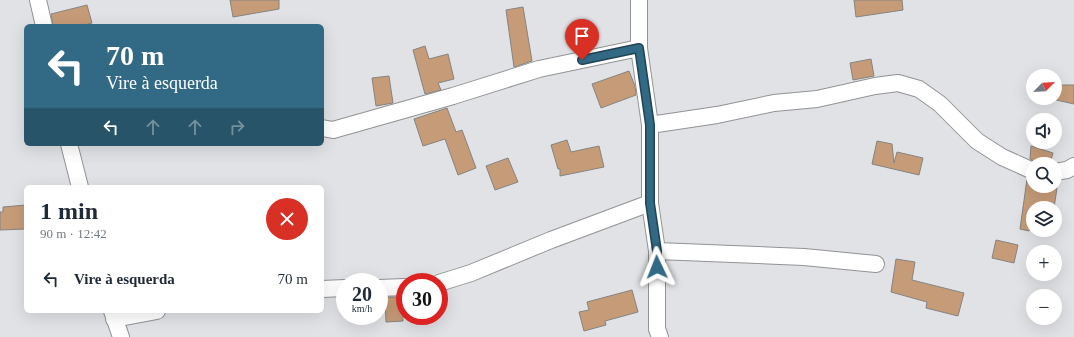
<!DOCTYPE html>
<html lang="pt">
<meta charset="utf-8">
<style>
:root{--surface:#fff;--page:#f2f2f3;--text:#1f2937;--muted:#747a83}
body{margin:0;font-family:Georgia,serif;background:var(--page);color:var(--text);height:100vh;display:flex;flex-direction:column;font-size:15px;white-space:nowrap}
*{box-sizing:border-box;margin:0}
p{font-size:13px;color:var(--muted)}
.icon{flex:none;width:22px;height:22px;fill:none;stroke:currentColor;stroke-width:2;stroke-linecap:round;stroke-linejoin:round}
.map{position:relative;flex:1;overflow:hidden}
.panel{position:absolute;left:24px;top:185px;width:300px;height:128px;display:flex;flex-direction:column;background:var(--surface);border-radius:6px;box-shadow:0 4px 16px #0002}
.panel>*{flex:none}
.top-card{position:absolute;left:24px;top:24px;width:300px;height:122px;border-radius:6px;box-shadow:0 4px 16px #0002;background:#326984;color:#fff;overflow:hidden}
.needle{width:26px;rotate:66deg}
.buttons{position:absolute;left:1026px;top:69px;display:grid;gap:8px}
.buttons a{display:grid;place-items:center;width:36px;height:36px;border-radius:50%;background:var(--surface);box-shadow:0 4px 16px #0002;font-size:20px}
.speed{position:absolute;left:336px;top:273px;display:flex;gap:8px;font-size:20px;font-weight:700;text-align:center}
.speed>*{display:grid;place-content:center;width:52px;height:52px;border-radius:50%;background:var(--surface);box-shadow:0 4px 16px #0002;line-height:1}
.speed small{font-size:10px;font-weight:400}
.speed .limit{border:6px solid #d22;background:#fff;color:#111}
.pin{position:absolute;display:grid;place-items:center;width:34px;height:34px;color:#fff;margin:-41px -17px;border-radius:50% 50% 50% 0;rotate:-45deg;box-shadow:0 0 4px #0007}
.pin .icon{rotate:45deg}
.me{position:absolute;width:44px;margin:-22px;rotate:358deg;stroke-linejoin:round;filter:drop-shadow(0 0 3px #0008)}
.turn{display:flex;align-items:center;gap:14px;height:84px;padding:0 16px;font-size:18px}
.turn .icon{width:52px;height:52px;stroke-width:2.5}
.turn b{display:block;font-size:28px;line-height:34px}
.lanes{display:flex;align-items:center;height:38px;padding:0 16px;background:#0003;justify-content:center;gap:20px;direction:ltr}
.lanes .off{opacity:.35}
.round{display:grid;place-items:center;flex:none;width:42px;height:42px;border-radius:21px;background:var(--page)}
.overview{display:flex;align-items:center;justify-content:space-between;height:68px;padding:0 16px}
h1{font-size:24px;font-weight:600;line-height:30px}
ul{padding:0;list-style:none}
li{display:flex;align-items:center;gap:12px;height:52px;padding:0 16px}
li div{flex:1}
li b{display:block;font-size:15px}
li em{font-style:normal}
.map>svg:first-child{display:block}
.building{fill:#c69c78;stroke:#858381}
.lines{fill:none;stroke-linecap:round;stroke-linejoin:round}
.minor-casing{stroke:#929395;stroke-width:18}
.minor{stroke:#fff;stroke-width:16}
.route-casing{stroke:#204456;stroke-width:10}
.route{stroke:#326984;stroke-width:7}
</style>
<div class="map">
<svg width="1074" height="337" viewBox="0 0 1074 337">
<rect width="100%" height="100%" fill="#e1e2e5"/>
<!-- building -->
<g class="building">
<path d="M230,0H279V9L233,17Z"/>
<path d="M854,0H902L903,10L856,17Z"/>
<path d="M87,5L92,23L81,26H53L51,14Z"/>
<path d="M523,7L532,61L514,67L506,10Z"/>
<path d="M425,46L429,59L448,54L454,79L438,83L441,90L425,94L413,50Z"/>
<path d="M871,59L874,76L853,80L850,63Z"/>
<path d="M629,71L635,86L636,95L601,108L592,84Z"/>
<path d="M389,76L393,103L376,106L372,78Z"/>
<path d="M1056,85H1074V104L1052,99L1055,98Z"/>
<path d="M447,108L456,132L462,130L476,168L458,175L445,139L423,146L414,119Z"/>
<path d="M567,140L571,152L599,146L604,167L560,176V169H558L551,145Z"/>
<path d="M877,141L892,144L894,163L897,152L923,158L919,175L872,164Z"/>
<path d="M1031,146L1053,153L1050,164H1039L1030,159Z"/>
<path d="M508,158L518,182L495,190L486,166Z"/>
<path d="M1027,179L1033,180V186L1057,188L1054,208H1033V220L1029,231L1020,229Z"/>
<path d="M26,205V229L0,230V212H3V207Z"/>
<path d="M996,240L1018,245L1014,263L992,258Z"/>
<path d="M896,259L915,262L912,280L964,293L958,316L926,308L927,302L891,292Z"/>
<path d="M632,290L638,312L605,321L606,325L584,331L579,312L589,310L587,302Z"/>
<path d="M385,297H402L403,321L386,322Z"/>
</g>
<g class="lines">
<!-- minor casing -->
<g class="minor-casing">
<g id="minor">
<path d="M38,0L44,26"/>
<path d="M639,0V48L650,125V203L657,251V329L660,337"/>
<path d="M650,125L717,115L774,103L817,99L875,86L898,83L919,89L940,104L977,141L1002,157L1033,171"/>
<path d="M322,128L333,130L453,96L539,69L639,48"/>
<path d="M69,144L80,187"/>
<path d="M1055,172L1067,170L1074,166"/>
<path d="M657,251L804,257L876,264"/>
<path d="M439,283L471,273L551,240L650,203"/>
<path d="M379,288L405,287"/>
<path d="M322,289L345,288"/>
<path d="M112,311L121,337"/>
<path d="M114,319L157,311"/>
</g>
</g>
<!-- minor -->
<use href="#minor" class="minor"/>
</g>
<g class="lines">
<!-- route casing -->
<g class="route-casing">
<path id="route" d="M582,60L639,48L650,125V203L657,251V267"/>
</g>
<!-- route -->
<use href="#route" class="route"/>
</g>
</svg>
<div class="buttons">
<a><svg class="needle" viewBox="-14 -14 28 28"><path d="M0-13l5 13h-10z" fill="#e53935"/><path d="M0 13l5-13h-10z" fill="#747a83"/></svg></a>
<a><svg class="icon" aria-label="sound" viewBox="0 0 24 24"><path d="M4 9h4l5-4v14l-5-4H4zM17 9q2 3 0 6"/></svg></a>
<a><svg class="icon" aria-label="search" viewBox="0 0 24 24"><circle cx="10" cy="10" r="6"/><path d="M15 15l6 6"/></svg></a>
<a><svg class="icon" aria-label="layers" viewBox="0 0 24 24"><path d="M12 4l9 5-9 5-9-5zM3 14l9 5 9-5"/></svg></a>
<a>+</a>
<a>−</a>
</div>
<div class="speed"><div>20<small>km/h</small></div><div class="limit">30</div></div>
<div class="pin" style="left:582px;top:60px;background:#d93025"><svg class="icon" aria-label="arrive" viewBox="0 0 24 24"><path d="M6 21V4h12l-3 4 3 4H6"/></svg></div>
<svg class="me" style="left:657px;top:267px" viewBox="-20 -20 40 40"><path d="M0-17L14 15 0 8-14 15z" fill="#326984" stroke="#fff" stroke-width="4"/></svg>
<div class="top-card">
<div class="turn"><svg class="icon" aria-label="left" viewBox="0 0 24 24"><path d="M17 20v-9H6M10 6l-5 5 5 5"/></svg><div><b>70 m</b>Vire à esquerda</div></div>
<div class="lanes"><svg class="icon" aria-label="left" viewBox="0 0 24 24"><path d="M17 20v-9H6M10 6l-5 5 5 5"/></svg><svg class="icon off" aria-label="ahead" viewBox="0 0 24 24"><path d="M12 20V5M6 11l6-6 6 6"/></svg><svg class="icon off" aria-label="ahead" viewBox="0 0 24 24"><path d="M12 20V5M6 11l6-6 6 6"/></svg><svg class="icon off" aria-label="right" viewBox="0 0 24 24"><path d="M7 20v-9h11M14 6l5 5-5 5"/></svg></div>
</div>
<section class="panel">
<div class="overview"><div><h1>1 min</h1><p>90 m · 12:42</p></div><a class="round" style="background:#d93025;color:#fff"><svg class="icon" aria-label="close" viewBox="0 0 24 24"><path d="M6 6l12 12M18 6L6 18"/></svg></a></div>
<ul>
<li><svg class="icon" aria-label="left" viewBox="0 0 24 24"><path d="M17 20v-9H6M10 6l-5 5 5 5"/></svg><div><b>Vire à esquerda</b></div><em>70 m</em></li>
</ul>
</section>
</div>
